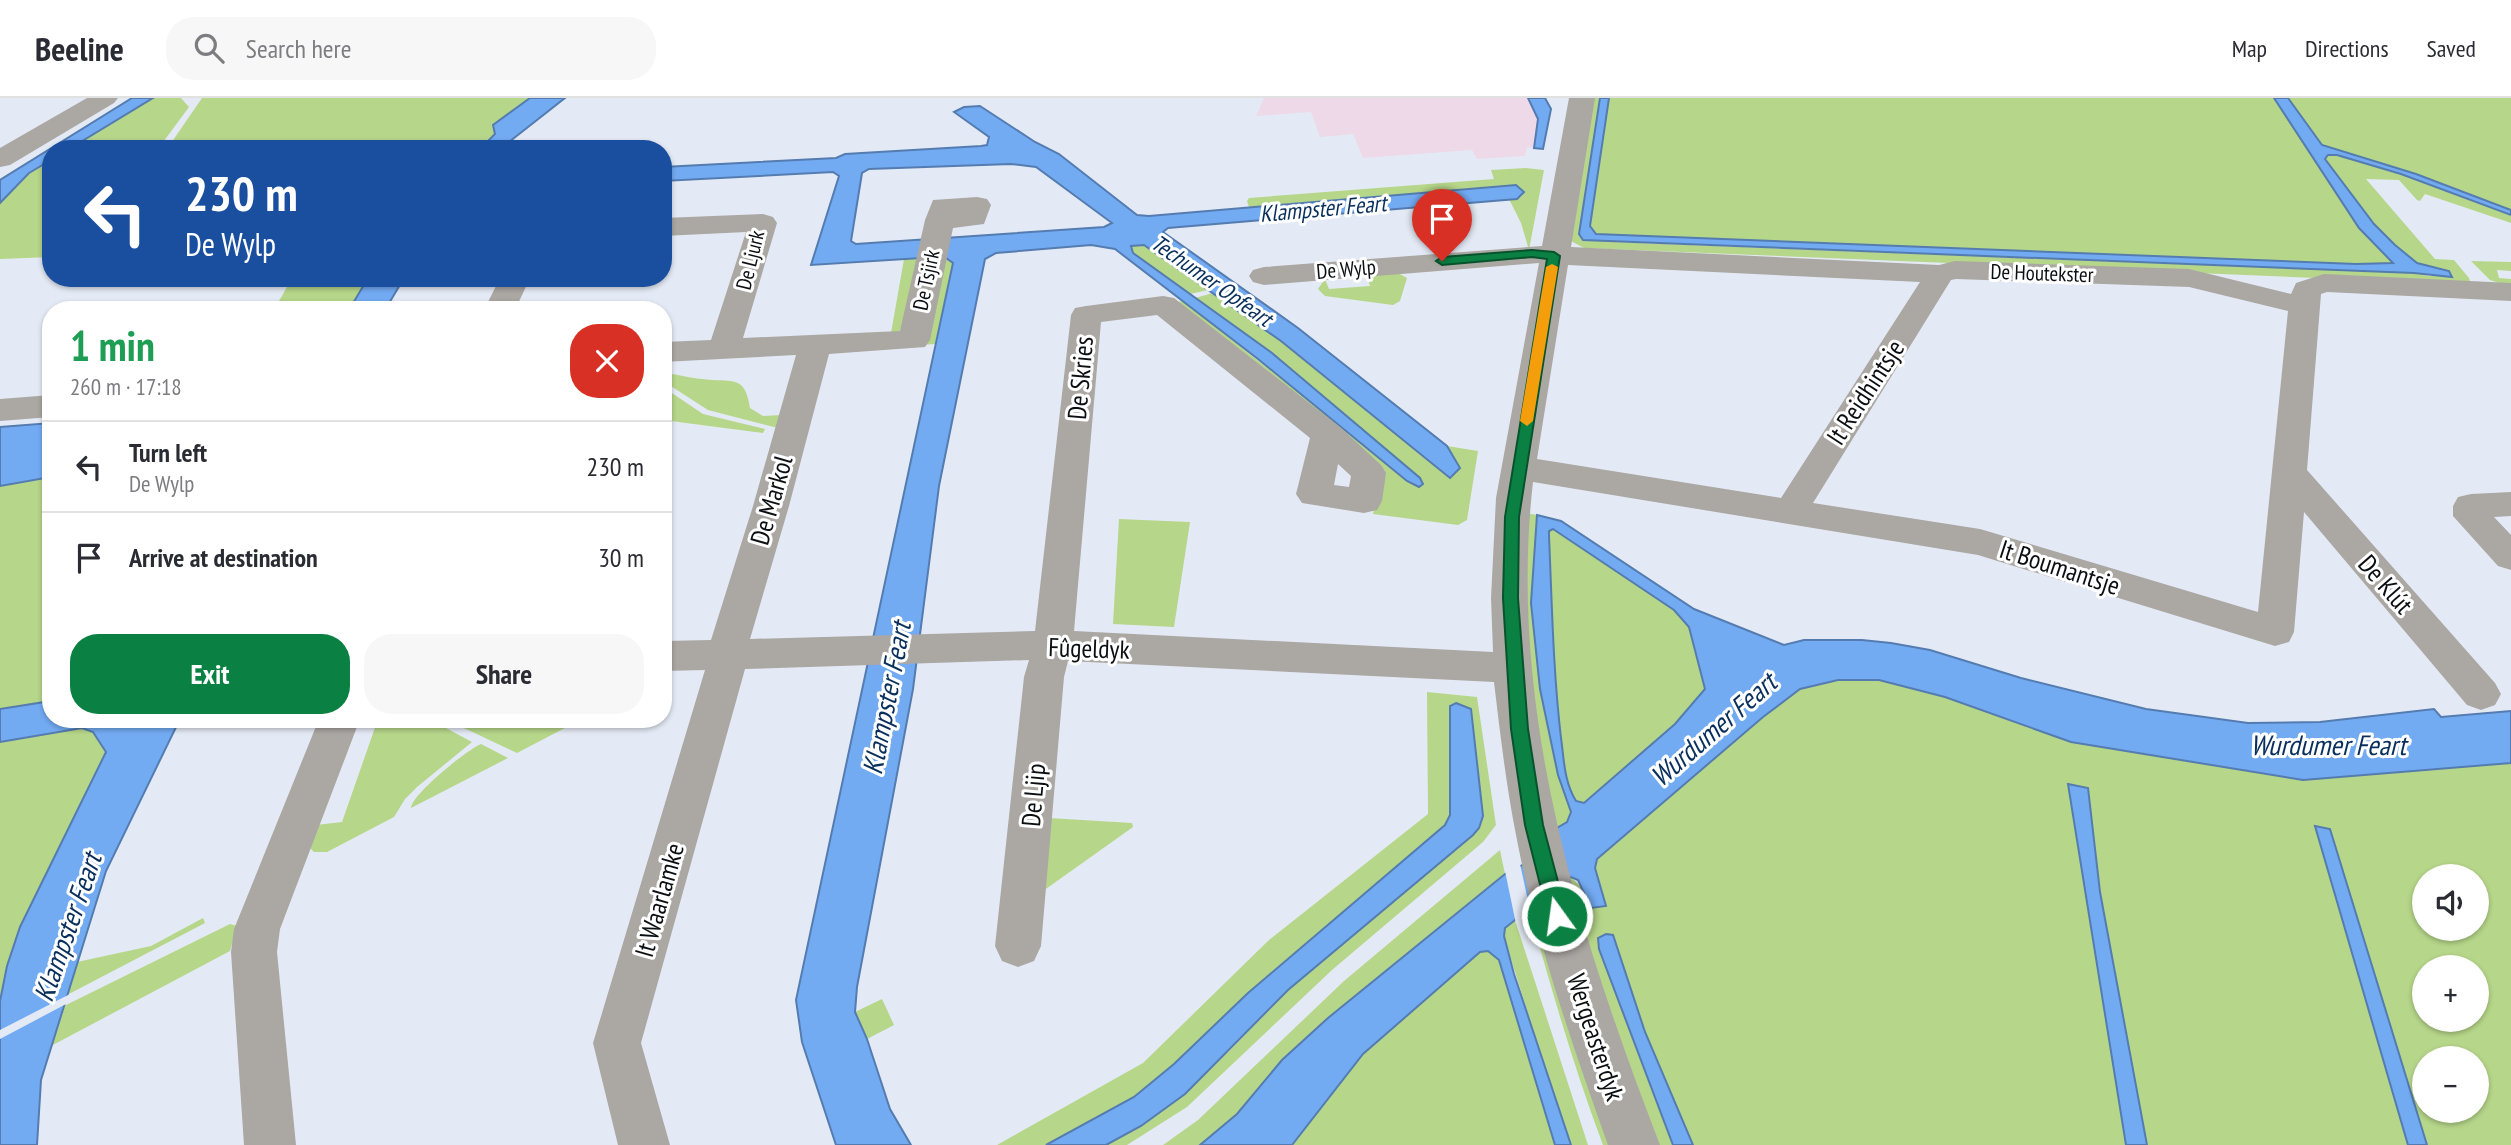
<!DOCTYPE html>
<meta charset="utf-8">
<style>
:root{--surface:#fff;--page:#f7f7f7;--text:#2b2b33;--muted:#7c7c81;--line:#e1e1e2;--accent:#0b8043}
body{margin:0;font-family:"PT Sans Narrow",sans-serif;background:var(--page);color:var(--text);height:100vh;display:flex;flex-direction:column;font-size:26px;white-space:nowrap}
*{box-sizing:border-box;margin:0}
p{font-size:23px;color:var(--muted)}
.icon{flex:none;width:38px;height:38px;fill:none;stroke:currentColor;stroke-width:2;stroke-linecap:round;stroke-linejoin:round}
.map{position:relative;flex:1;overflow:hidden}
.drawer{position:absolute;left:42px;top:203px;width:630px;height:427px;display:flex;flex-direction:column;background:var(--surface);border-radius:28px;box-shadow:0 2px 5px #0004}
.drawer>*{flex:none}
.hud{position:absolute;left:42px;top:42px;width:630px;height:147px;border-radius:28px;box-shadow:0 2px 5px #0004;background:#1a4fa0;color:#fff;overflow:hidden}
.controls{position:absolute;left:2412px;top:766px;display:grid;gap:14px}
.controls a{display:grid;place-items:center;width:77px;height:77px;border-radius:50%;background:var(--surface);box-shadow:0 2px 5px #0004;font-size:35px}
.pin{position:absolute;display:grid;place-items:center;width:60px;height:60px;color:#fff;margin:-72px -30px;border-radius:50% 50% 50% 0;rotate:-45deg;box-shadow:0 0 7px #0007}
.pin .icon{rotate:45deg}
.me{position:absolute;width:77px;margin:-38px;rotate:346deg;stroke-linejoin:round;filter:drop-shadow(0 0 5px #0008)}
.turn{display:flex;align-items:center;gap:24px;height:147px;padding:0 28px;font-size:32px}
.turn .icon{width:91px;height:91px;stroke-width:2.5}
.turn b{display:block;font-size:49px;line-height:60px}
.round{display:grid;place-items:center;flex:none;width:74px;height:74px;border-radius:28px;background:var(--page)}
.overview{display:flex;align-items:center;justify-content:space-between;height:119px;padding:0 28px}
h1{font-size:42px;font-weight:700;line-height:52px;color:#1e9e55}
.primary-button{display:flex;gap:14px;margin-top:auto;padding:14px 28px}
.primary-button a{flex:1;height:80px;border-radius:28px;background:var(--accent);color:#fff;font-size:28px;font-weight:700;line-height:80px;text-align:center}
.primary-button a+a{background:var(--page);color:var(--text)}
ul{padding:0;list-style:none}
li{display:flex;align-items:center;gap:21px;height:91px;padding:0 28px;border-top:2px solid var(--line)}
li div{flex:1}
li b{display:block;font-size:26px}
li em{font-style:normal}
header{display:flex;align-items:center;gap:42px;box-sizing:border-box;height:98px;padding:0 35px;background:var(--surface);border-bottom:2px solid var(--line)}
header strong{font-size:33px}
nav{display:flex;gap:38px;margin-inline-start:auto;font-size:24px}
.search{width:490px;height:63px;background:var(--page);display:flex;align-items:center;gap:18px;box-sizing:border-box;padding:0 24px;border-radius:28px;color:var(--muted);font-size:26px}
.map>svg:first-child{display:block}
.education{fill:#eed9e8}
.green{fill:#b6d689;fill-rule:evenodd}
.water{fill:#73abf3;stroke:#547cb0;stroke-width:2;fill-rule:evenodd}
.pier{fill:#e4eaf5}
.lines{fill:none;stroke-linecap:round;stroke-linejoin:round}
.minor{fill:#aba7a3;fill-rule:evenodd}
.route{fill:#0b8043;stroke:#07532c;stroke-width:2}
.slow{fill:#f59e0b}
.labels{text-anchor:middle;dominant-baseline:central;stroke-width:6;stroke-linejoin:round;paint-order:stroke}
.far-street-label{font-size:21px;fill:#0c0f12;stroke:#fff}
.far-water-label{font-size:23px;font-style:italic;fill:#092f5c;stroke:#fff}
.street-label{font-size:26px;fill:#0c0f12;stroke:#fff}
.water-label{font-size:28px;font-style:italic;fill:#092f5c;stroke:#fff}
</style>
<header>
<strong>Beeline</strong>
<div class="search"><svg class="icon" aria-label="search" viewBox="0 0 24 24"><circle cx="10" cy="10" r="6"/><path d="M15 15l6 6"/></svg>Search here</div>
<nav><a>Map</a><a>Directions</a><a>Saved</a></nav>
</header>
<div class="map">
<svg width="2511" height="1047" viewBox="0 0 2511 1047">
<rect width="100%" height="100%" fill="#e4eaf5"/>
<!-- education -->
<path class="education" d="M1264,0H1528L1538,21L1534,50L1527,49L1525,58L1477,61L1472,52L1363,60L1353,36L1320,39L1311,14L1256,18Z"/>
<!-- green -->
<g class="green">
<path d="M153,0H181L189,9L158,51H69Z"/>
<path d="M202,0H530L494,27L495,36L488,43L470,51H167Z"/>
<path d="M1591,0H1600L1579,136L1613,144L2414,175L2429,178L2452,176C2442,167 2428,170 2416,164C2376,142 2352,95 2324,61L2328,57H2337L2401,76L2511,117V125L2425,96L2420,103L2417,102L2399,82L2366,81L2435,161L2454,162L2469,180L2470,183L2463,186L1584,150L1569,142Z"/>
<path d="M1609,0H2274L2359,130L2394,163L2389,166H2356L1596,136L1590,128Z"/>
<path d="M2288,0H2511V112L2447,87L2322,47Z"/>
<path d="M51,62V159L0,161V105L29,75Z"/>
<path d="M1526,70L1544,72L1529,152L1521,125L1509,101L1521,99L1523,93L1516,87L1249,109L1247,103L1249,100L1494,81L1491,72Z"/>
<path d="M1136,146L1144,147L1208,192L1190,196L1133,155L1131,148Z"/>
<path d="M922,160L900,233L891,235L904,161Z"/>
<path d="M946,160L953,165L935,246L920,247Z"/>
<path d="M2471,163L2511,164V173L2497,172L2499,180L2511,181V189L2490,182Z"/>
<path d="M1398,175L1407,180L1400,203L1393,207L1325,198L1318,191L1325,181L1329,191L1370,188L1367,177Z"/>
<path d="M292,180H368L349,212H274Z"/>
<path d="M1213,195L1281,243L1362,306L1460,370L1447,348L1478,353L1467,422L1458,427L1373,416L1380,381L1174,205L1182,203L1353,337L1407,383L1418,389L1423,386L1272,255L1195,200Z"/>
<path d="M663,275C677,276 689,280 702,281C731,285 745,275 750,310L763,318L782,317L778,330L708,312L663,283Z"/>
<path d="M663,289L703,316L765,331L763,335L663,322Z"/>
<path d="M51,379V603L0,611V388Z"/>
<path d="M1525,415L1537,417L1531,505L1540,591L1558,677L1571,714L1567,724L1550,734L1530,606Z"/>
<path d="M1119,421L1190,424L1174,529L1113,526Z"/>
<path d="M1553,431L1674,512L1689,529L1705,592L1675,626L1584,705L1576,703C1564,684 1564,661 1561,640C1553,572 1552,506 1549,438V433Z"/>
<path d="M1838,582H1879L1945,599L2071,644L2303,682L2511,665V1047H2427L2329,731L2316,728L2408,1047H2147L2100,794L2087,690L2069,687L2126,1047H1693L1645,934L1613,837L1598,840L1599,851L1673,1047H1653L1562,783L1571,779L1582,790L1595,770L1597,761L1763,619L1800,591ZM2424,779H2476V831H2424ZM2424,870H2476V922H2424ZM2424,961H2476V1013H2424Z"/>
<path d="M1427,594L1477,599L1496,727L1483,744L1332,872L1187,1009L1127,1047H1106L1141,1028L1230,952L1288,892L1479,730L1483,718L1471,611L1450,608V717L1445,727L1248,895L1174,966L1134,999L1046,1047H997L1143,965L1269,842L1428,716Z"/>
<path d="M378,621H429L472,644L417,689L405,701L394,719L327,754H314L310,750L316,727L342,724Z"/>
<path d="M445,621H582L517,655Z"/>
<path d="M82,630L93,634L106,654L20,829L0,903V644Z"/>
<path d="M481,646L508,660L411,710C411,697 468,651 481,646Z"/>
<path d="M1049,720L1132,725L1133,729L1043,793Z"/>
<path d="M1500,752L1505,776L1328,920L1282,962L1237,1016L1200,1047H1163L1198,1022L1344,883Z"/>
<path d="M203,820L205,825L67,897L77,864L151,848Z"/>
<path d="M1515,822L1588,1047H1571L1561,1023L1504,838L1505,830Z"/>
<path d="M230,826L237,828L230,853L51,948L64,908Z"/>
<path d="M1542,835L1615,1047H1603C1577,978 1556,907 1536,836Z"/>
<path d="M1488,853L1499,862L1555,1047H1292L1363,956L1480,854Z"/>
<path d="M882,901L894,927L867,941L855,914Z"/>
</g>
<!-- water -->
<g class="water">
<path d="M132,0H153L69,51H51V62L29,75L0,105V82Z"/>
<path d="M530,0H565L500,51H470L488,43L495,36L493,27Z"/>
<path d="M1528,0H1545L1551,11L1543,51L1534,50L1538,21Z"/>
<path d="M1600,0H1609L1590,128L1596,136L2356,166L2393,165L2359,130L2274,0H2288L2322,47L2416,76L2511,112V117L2401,76L2337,57H2328L2325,61L2374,126L2395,147L2417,165L2449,173L2452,179L2414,175L1583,142L1579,136Z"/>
<path d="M980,8L1035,44L1059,56L1137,117L1149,118L1516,87L1524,94L1517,101L1168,130L1163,134L1298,230L1447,348L1460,370L1450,380L1281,243L1144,147L1131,148L1133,155L1272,255L1420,380L1423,386L1419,389L1407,383L1258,261L1115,151L1091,147L996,155L985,161L939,388L913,591L857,889L855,914L867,941L890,1011L911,1047H836L802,944L796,902L953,165L946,160L937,159L811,167L839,78L833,74L663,83V69L836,60L845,56L981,48L987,47L989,39L954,14L964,9ZM1011,66L1036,69L1112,125L1104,129L856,146L851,143L862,75L869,71Z"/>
<path d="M368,180H404L385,212H349Z"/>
<path d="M51,325V379L0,388V329Z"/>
<path d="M1537,417L1561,423L1694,511L1784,547L1804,542H1862L1891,545L1930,552L2021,580L2146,611L2248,625L2320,624L2434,611L2441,619L2511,613V665L2303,682L2071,644L1945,599L1879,582H1838L1800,591L1763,619L1597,761L1595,770L1606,808L1591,810L1578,782L1571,779L1528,802L1515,822L1505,830L1504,838L1514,876L1571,1047H1555L1499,862L1488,853L1480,854L1363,956L1292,1047H1200L1237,1016L1282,962L1328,920L1505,776L1530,763L1550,734L1567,724L1571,714L1558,677L1540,591L1531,505ZM1553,431L1674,512L1689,529L1705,591L1675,626L1584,705L1576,703C1564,684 1564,661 1561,640C1553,572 1552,506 1549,438V433Z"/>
<path d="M51,603V621H180L106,773L41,982L37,1047H0V903L7,868L20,829L106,654L93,634L82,630L0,644V611Z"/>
<path d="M1456,605L1471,611L1483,718L1479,730L1473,737L1288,892L1185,996L1141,1028L1106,1047H1046L1134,999L1174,966L1248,895L1445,727L1450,717V608Z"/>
<path d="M2068,686L2088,690L2100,794L2147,1047H2126Z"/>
<path d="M2315,728L2330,731L2427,1047H2408Z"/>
<path d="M1606,836L1613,837L1645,934L1693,1047H1673L1599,851L1598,840Z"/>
</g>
<!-- pier -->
<g class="pier">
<path d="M1520,766L1529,807L1516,826L1505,773Z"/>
<path d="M72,895L68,905L0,941V932Z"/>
</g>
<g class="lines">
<!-- minor -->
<g class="minor">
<path d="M87,0H118L114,5L10,67L0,69V50Z"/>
<path d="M1569,0H1595L1571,149L1939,167L1955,163L2189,171L2291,196L2296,185L2324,176L2511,185V203L2327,194L2321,196L2307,372L2495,585L2501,596L2495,607L2481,612L2467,607L2304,414L2294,534L2289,544L2275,548L1978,457L1533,384C1507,612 1579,837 1660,1047H1608C1572,946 1536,843 1516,737C1506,686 1500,635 1494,584L1068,563L1064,579L1041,848L1034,863L1018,869L1002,863L995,848L1024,579L1029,562L745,571L641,945L670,1047H618L593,945L705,572L663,573V543L711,542L753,408L796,257L663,264V244L711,242L746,134L663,138V120L763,116L773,119L777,125L743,240L900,233L925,122L933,102L977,99L987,101L991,107L984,126L953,130L930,242L925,249L829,256L789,408L750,541L1035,533L1071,217L1075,210L1086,208L1163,198L1174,200L1340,329L1381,367L1386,375L1382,403L1377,412L1364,415L1302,405L1296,396L1310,340L1157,217L1101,224L1074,533L1493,554L1491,500L1496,400L1539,165L1264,187L1253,184L1249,178L1253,172L1264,169L1542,148ZM1568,167L1920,184L1781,400L1537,361ZM1956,181L2189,189L2288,213L2258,514L1980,431L1813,405L1951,182ZM1338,366L1351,378L1349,389L1334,387Z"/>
<path d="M500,180H530L515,212H484Z"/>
<path d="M51,297V319L0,323V301Z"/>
<path d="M2511,394V418L2494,419L2511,437V472L2498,468L2453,418V408L2458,399L2471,396Z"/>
<path d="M319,621H360L280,831L277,854L296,1047H244L231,854L234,831Z"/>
</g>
</g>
<!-- route -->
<path class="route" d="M1532,152L1554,154L1560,158L1519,419L1518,500L1528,631L1543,727L1567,818L1564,824L1557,827L1551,824L1548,818L1525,727L1511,631L1503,500L1505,419L1547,161L1532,159L1442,167L1436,163L1442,159Z"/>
<!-- slow -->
<path class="slow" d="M1552,166L1558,169L1533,323L1527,328L1520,323L1546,169Z"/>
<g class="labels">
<!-- far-street labels -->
<g class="far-street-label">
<text transform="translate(750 162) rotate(-76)">De Ljurk</text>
<text transform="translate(1346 171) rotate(-5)">De Wylp</text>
<text transform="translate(2042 175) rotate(2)">De Houtekster</text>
<text transform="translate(926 182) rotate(-78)">De Tsjirk</text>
</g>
<!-- far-water labels -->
<g class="far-water-label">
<text transform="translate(1323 110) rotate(-5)">Klampster Feart</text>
<text transform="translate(1212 182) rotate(35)">Techumer Opfeart</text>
</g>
<!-- street labels -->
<g class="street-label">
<text transform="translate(1080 280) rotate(-85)">De Skries</text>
<text transform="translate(1865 294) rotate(-57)">It Reidhintsje</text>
<text transform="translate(771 402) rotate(-74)">De Markol</text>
<text transform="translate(2060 469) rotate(18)">It Boumantsje</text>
<text transform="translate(2386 486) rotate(49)">De Klút</text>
<text transform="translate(1089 550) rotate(2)">Fûgeldyk</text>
<text transform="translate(1033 697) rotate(-85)">De Ljip</text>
<text transform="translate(659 802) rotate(-74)">It Waarlamke</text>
<text transform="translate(1596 939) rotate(72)">Wergeasterdyk</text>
</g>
<!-- water labels -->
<g class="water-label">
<text transform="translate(886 600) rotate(-79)">Klampster Feart</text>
<text transform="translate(1713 631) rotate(-41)">Wurdumer Feart</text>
<text x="2328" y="646">Wurdumer Feart</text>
<text transform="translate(67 829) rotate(-71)">Klampster Feart</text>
</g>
</g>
</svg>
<div class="controls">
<a><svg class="icon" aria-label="sound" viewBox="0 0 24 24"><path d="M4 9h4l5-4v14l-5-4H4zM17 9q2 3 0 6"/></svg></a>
<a>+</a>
<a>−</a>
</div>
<div class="pin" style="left:1442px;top:163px;background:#d93025"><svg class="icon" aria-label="arrive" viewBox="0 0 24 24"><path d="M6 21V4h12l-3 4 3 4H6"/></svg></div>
<svg class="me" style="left:1557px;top:818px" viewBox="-20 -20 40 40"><circle r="17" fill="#0b8043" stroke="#fff" stroke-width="3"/><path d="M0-11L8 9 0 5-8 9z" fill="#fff"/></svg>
<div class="hud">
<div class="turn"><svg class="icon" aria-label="left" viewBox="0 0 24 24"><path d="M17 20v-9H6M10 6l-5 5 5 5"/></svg><div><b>230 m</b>De Wylp</div></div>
</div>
<section class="drawer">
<div class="overview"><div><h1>1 min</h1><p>260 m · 17:18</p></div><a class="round" style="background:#d93025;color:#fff"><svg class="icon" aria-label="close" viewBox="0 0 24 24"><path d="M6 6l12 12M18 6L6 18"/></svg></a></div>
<ul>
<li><svg class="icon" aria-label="left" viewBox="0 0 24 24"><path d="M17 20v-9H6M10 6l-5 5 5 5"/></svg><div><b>Turn left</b><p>De Wylp</p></div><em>230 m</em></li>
<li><svg class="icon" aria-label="arrive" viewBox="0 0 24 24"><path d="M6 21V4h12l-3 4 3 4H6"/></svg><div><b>Arrive at destination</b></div><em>30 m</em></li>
</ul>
<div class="primary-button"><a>Exit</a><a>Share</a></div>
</section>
</div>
